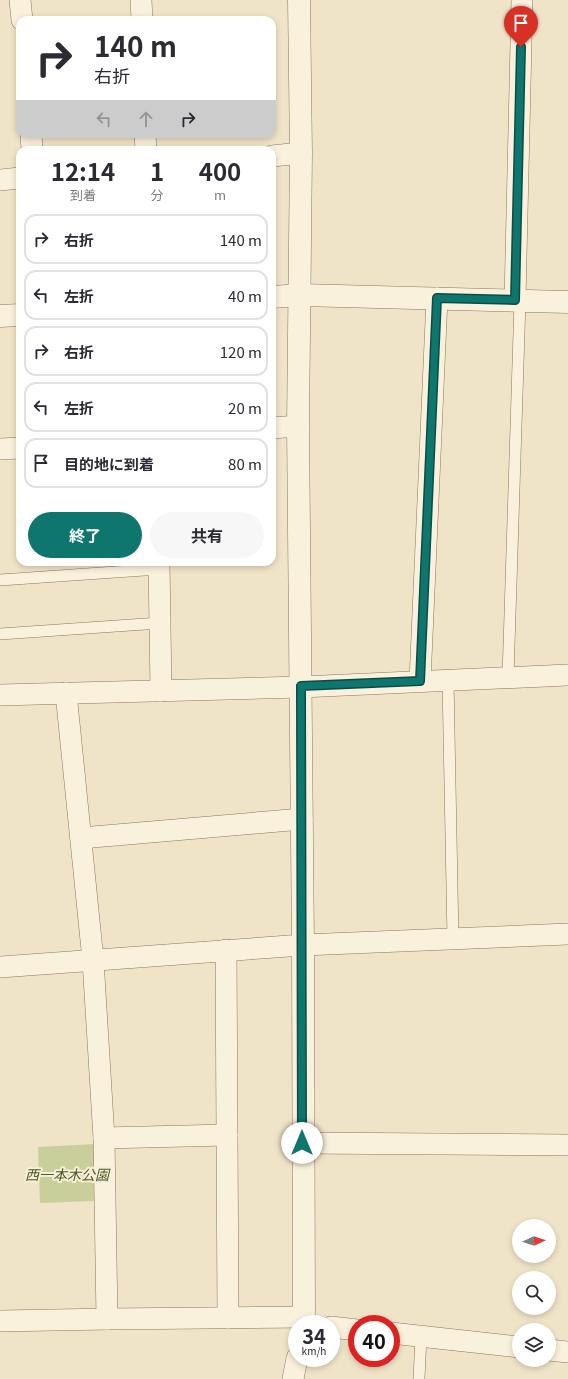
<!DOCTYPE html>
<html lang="ja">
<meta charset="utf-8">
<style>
:root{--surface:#fff;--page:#f7f7f7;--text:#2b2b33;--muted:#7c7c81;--line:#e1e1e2;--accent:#0f766e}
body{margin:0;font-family:Georgia,"Noto Sans JP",serif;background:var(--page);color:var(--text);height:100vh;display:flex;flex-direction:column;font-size:15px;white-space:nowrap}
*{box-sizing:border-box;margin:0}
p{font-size:13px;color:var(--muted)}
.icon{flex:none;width:22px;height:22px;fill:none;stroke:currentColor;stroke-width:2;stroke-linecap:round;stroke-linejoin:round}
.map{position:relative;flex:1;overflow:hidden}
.panel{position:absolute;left:16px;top:146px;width:260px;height:420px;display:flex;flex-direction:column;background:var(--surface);border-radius:12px;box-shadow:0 2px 6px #0003}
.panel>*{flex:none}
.banner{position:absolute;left:16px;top:16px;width:260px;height:122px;border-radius:12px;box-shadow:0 2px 6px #0003;background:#fff;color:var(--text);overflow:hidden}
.needle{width:26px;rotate:87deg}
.buttons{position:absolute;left:512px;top:1219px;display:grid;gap:8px}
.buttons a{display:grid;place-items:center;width:44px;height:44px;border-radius:50%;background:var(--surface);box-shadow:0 2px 6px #0003;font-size:20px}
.speed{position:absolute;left:288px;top:1315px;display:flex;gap:8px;font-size:20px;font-weight:700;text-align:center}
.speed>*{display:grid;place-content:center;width:52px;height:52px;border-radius:50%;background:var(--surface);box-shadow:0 2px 6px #0003;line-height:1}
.speed small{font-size:10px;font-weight:400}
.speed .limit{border:6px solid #d22;background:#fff;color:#111}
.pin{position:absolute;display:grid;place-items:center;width:34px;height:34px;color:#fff;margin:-41px -17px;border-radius:50% 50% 50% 0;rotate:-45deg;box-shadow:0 0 4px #0007}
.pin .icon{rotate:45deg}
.me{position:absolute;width:44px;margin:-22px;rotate:0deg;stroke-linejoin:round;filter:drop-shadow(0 0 3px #0008)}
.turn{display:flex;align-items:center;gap:14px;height:84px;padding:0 12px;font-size:18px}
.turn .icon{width:52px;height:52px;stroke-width:2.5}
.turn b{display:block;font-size:28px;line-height:34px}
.lanes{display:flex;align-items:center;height:38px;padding:0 12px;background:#0003;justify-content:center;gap:20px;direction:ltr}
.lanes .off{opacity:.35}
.eta{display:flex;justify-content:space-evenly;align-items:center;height:68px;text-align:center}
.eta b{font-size:24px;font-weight:700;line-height:28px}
.primary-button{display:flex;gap:8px;margin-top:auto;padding:8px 12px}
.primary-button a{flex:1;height:46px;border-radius:24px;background:var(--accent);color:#fff;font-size:16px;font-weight:700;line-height:46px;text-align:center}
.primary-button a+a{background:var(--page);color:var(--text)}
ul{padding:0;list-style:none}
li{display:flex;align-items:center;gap:12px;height:50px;margin:0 8px 6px;padding:0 4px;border:2px solid var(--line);border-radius:12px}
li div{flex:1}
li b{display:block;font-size:15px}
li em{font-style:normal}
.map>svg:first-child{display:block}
.green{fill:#c9cf9b}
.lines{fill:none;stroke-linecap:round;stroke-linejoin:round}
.service-casing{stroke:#8d765c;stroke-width:12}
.minor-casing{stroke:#8d765c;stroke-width:22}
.tertiary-casing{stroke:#8d765c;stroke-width:23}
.service{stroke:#faf1dc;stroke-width:11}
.minor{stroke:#faf1dc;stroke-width:21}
.tertiary{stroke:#faf1dc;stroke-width:22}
.route-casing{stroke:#0a4d48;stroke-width:10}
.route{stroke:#0f766e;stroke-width:7}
.labels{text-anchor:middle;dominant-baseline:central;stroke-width:4;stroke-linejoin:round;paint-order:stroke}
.park-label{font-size:14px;font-style:italic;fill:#4d5a26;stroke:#f7eed8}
</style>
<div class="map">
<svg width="568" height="1379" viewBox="0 0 568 1379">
<rect width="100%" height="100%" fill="#f0e4c8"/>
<!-- green -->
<path class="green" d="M95,1144L96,1201L40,1203L38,1147Z"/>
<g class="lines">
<!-- service casing -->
<g class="service-casing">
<g id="service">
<path d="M0,580L159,569"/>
<path d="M0,634L160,623"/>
<path d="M508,677L520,301"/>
<path d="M448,680L453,939"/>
<path d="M419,1379L421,1336"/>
</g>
</g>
<!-- minor casing -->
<g class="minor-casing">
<g id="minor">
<path d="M20,0L22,20"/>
<path d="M141,0L142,20"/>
<path d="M31,134L32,150"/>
<path d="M145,134L146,150"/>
<path d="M272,156L301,153"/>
<path d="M0,180L20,178"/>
<path d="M515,300L522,0"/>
<path d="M272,428L298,426"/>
<path d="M0,449L20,448"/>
<path d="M159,562L161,691"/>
<path d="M420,681L437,298"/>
<path d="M66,693L93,960L104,1138L107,1319"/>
<path d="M0,695L301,687L568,675"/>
<path d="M81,838L302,819"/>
<path d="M226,950L228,1318"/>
<path d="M0,967L303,945L568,934"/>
<path d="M104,1138L227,1135"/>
<path d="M302,1143L568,1145"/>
<path d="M0,1321L107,1319L304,1317"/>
<path d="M331,1327L357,1330"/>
<path d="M391,1333L519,1347"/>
<path d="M549,1350L568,1352"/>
<path d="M293,1379L297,1358"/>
</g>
</g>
<!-- tertiary casing -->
<g class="tertiary-casing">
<g id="tertiary">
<path d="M299,0L301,153L298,426L303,945L304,1324"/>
<path d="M272,297L300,295L568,302"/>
<path d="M0,316L20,315"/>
</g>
</g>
<!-- service -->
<use href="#service" class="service"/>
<!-- minor -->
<use href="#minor" class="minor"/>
<!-- tertiary -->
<use href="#tertiary" class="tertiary"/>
</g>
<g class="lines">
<!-- route casing -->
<g class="route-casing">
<path id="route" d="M302,1143L301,686L420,681L437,298L515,300L521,47"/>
</g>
<!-- route -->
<use href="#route" class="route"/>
</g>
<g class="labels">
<!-- park labels -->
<g class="park-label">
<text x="67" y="1174">西一本木公園</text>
</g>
</g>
</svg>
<div class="buttons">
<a><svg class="needle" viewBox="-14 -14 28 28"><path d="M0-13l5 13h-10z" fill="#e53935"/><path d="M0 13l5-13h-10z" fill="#7c7c81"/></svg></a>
<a><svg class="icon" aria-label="search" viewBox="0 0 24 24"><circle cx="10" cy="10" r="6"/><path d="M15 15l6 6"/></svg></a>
<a><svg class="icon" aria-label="layers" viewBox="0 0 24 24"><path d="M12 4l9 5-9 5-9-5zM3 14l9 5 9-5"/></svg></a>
</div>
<div class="speed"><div>34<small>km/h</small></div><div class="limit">40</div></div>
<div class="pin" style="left:521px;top:47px;background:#d93025"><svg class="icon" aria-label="arrive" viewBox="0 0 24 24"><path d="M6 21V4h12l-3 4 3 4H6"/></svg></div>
<svg class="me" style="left:302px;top:1143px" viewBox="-20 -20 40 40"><circle r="19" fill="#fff"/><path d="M0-13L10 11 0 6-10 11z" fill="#0f766e"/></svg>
<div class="banner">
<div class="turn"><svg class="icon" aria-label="right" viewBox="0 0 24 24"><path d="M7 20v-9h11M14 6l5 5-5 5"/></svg><div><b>140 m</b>右折</div></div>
<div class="lanes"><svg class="icon off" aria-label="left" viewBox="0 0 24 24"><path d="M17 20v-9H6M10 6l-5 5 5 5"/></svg><svg class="icon off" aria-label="ahead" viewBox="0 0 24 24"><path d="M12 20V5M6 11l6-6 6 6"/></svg><svg class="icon" aria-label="right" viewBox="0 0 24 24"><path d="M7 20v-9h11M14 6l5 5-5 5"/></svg></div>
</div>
<section class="panel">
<div class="eta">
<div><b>12:14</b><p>到着</p></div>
<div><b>1</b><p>分</p></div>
<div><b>400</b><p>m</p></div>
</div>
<ul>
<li><svg class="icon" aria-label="right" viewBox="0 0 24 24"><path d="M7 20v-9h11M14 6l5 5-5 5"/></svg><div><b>右折</b></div><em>140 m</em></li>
<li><svg class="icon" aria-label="left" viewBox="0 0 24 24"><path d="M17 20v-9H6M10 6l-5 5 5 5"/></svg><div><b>左折</b></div><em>40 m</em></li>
<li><svg class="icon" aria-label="right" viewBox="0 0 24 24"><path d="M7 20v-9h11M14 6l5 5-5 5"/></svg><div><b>右折</b></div><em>120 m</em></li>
<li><svg class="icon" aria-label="left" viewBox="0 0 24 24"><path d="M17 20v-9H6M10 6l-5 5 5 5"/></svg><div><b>左折</b></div><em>20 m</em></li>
<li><svg class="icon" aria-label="arrive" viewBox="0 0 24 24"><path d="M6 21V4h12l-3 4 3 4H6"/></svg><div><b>目的地に到着</b></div><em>80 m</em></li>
</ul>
<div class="primary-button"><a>終了</a><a>共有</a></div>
</section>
</div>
